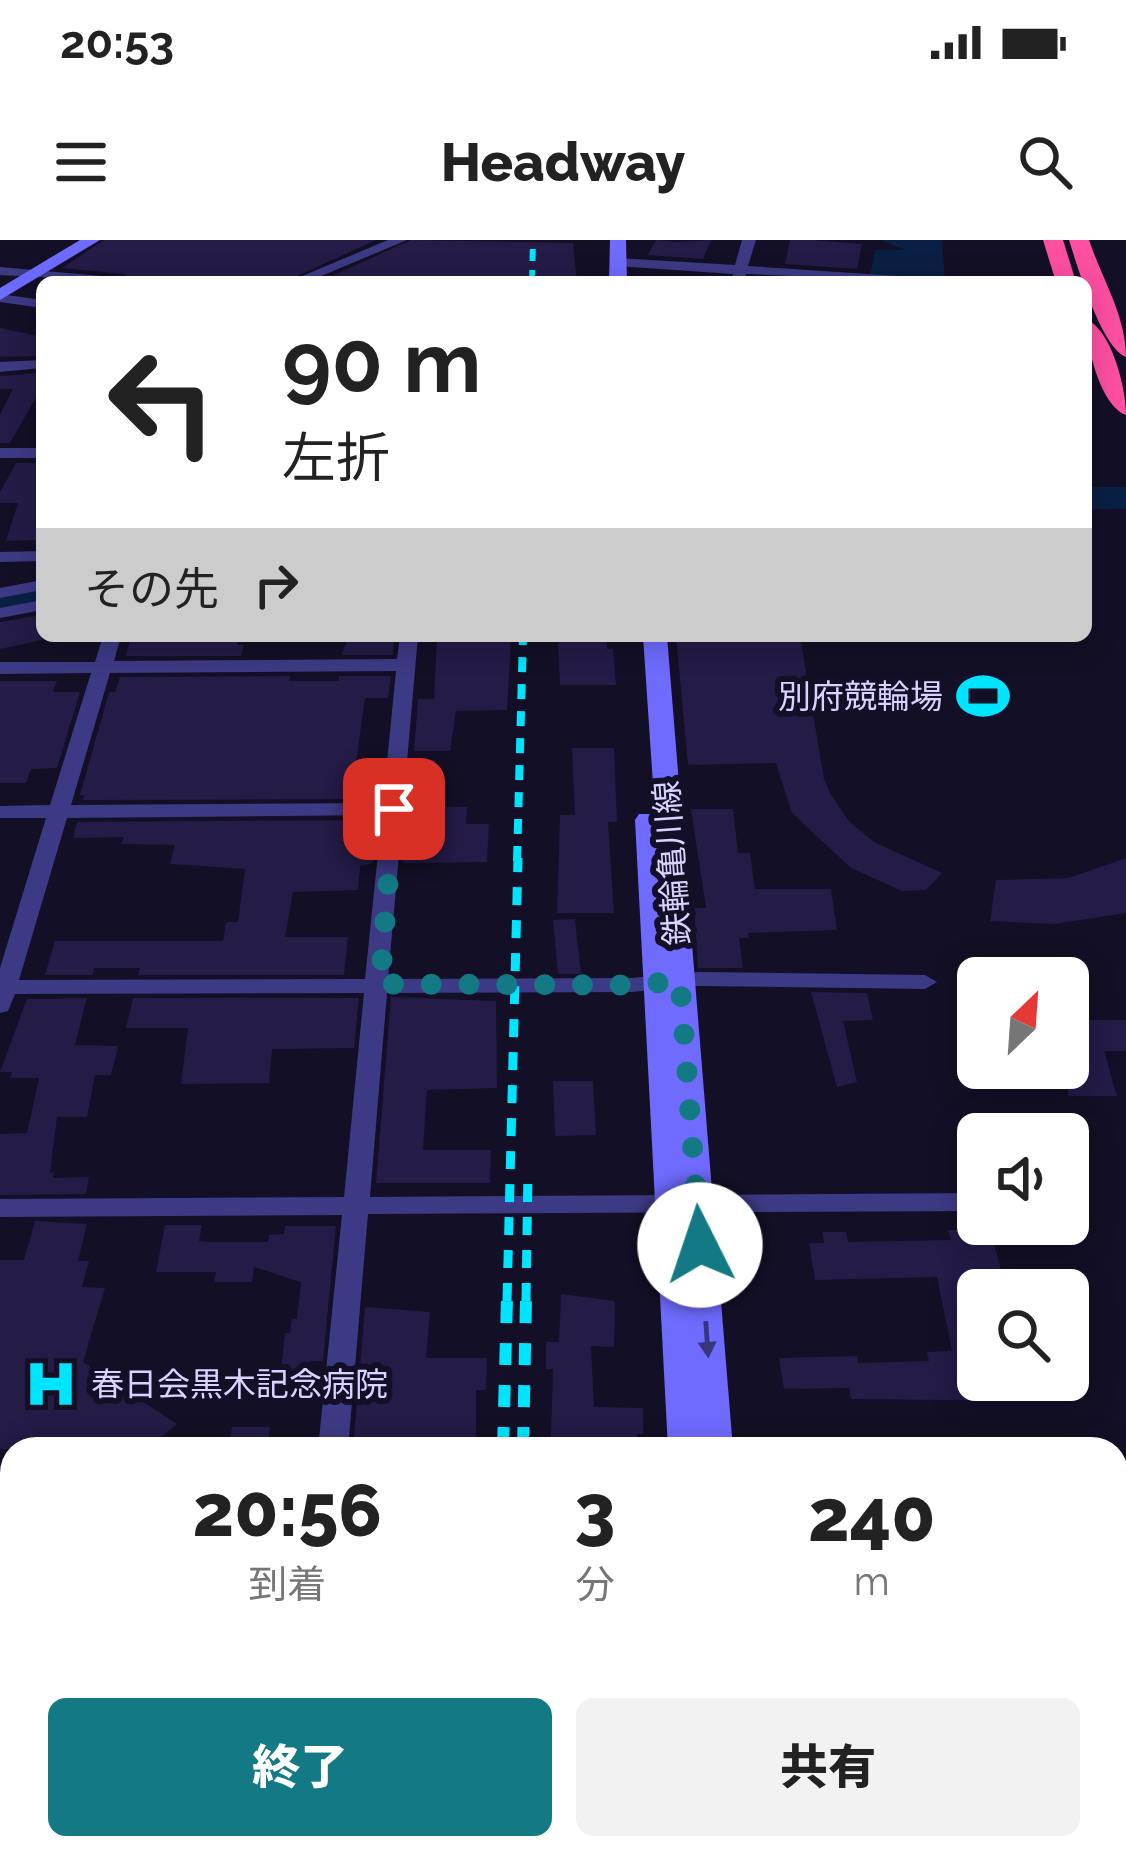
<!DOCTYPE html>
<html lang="ja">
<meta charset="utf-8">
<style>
:root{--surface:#fff;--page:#f2f2f2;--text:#222;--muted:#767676;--accent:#137a85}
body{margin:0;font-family:Raleway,"Noto Sans JP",sans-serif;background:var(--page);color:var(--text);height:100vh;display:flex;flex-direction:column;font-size:45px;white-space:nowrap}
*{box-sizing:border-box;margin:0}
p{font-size:39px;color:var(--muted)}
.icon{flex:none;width:66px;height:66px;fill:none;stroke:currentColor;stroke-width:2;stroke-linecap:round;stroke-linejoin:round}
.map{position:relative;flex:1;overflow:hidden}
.details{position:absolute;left:0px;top:1197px;width:1128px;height:423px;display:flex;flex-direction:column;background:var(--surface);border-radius:36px 36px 0 0;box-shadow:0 6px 30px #0003}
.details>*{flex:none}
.banner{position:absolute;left:36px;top:36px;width:1056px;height:366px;border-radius:18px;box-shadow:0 6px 30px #0003;background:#fff;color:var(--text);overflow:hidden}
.needle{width:78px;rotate:25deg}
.controls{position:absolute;left:957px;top:717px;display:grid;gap:24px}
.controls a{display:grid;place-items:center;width:132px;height:132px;border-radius:18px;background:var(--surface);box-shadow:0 6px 30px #0003;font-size:60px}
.pin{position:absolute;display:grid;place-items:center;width:102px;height:102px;color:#fff;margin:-51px;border-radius:24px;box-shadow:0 6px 18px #0006}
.me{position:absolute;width:132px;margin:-66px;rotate:356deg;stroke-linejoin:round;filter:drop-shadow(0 0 9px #0008)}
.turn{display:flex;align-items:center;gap:42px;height:252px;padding:0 48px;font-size:54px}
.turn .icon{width:156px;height:156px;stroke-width:2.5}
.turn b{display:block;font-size:84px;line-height:102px}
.then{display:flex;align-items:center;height:114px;padding:0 48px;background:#0003;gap:24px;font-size:45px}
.eta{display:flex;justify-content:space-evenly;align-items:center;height:204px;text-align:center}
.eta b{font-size:72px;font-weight:800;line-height:84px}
.action{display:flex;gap:24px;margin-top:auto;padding:24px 48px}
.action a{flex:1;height:138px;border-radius:18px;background:var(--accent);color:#fff;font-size:48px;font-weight:800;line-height:138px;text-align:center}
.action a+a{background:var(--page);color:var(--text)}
.status{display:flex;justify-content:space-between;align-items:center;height:84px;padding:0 60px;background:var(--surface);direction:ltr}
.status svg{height:33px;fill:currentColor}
header{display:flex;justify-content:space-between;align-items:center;height:156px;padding:0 48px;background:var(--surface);font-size:54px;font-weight:800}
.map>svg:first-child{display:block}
.water{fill:#0a1f44}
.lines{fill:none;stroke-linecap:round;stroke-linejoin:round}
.river{fill:#0a1f44;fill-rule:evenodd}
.building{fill:#241b47}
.street{fill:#3d3a85;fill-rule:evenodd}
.secondary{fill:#6f6bff;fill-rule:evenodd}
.highway{fill:#ff4fa3;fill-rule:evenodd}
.rail-far3{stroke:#00e5ff;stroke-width:6;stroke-dasharray:12 9;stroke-linecap:butt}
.rail-far2{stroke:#00e5ff;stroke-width:8;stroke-dasharray:15 12;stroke-linecap:butt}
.rail-far1{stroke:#00e5ff;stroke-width:9;stroke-dasharray:18 15;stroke-linecap:butt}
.rail{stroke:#00e5ff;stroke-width:12;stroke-dasharray:22 20;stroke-linecap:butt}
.oneway{fill:#38347d}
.route{stroke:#137a85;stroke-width:21;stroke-dasharray:0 37.8}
.labels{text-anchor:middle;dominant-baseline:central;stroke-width:12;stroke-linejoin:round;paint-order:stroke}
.poi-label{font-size:33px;fill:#d9d4ff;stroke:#130f26;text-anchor:end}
.street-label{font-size:33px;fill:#d9d4ff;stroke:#130f26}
</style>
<div class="status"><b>20:53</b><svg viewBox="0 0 49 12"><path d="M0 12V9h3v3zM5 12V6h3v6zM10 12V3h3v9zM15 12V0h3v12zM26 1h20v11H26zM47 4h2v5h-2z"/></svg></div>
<header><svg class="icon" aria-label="menu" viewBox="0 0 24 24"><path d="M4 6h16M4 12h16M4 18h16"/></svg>Headway<svg class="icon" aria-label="search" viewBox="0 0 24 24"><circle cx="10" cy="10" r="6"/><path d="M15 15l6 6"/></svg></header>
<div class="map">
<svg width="1126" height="1619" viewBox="0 0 1126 1619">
<rect width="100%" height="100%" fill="#130f26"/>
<!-- water -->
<path class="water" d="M881,0H942L945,40L870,36L875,10H905Z"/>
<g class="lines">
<!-- river -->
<g class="river">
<rect x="1086" y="247" width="40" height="22"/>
<path d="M42,346V370L0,377V353Z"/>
</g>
</g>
<!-- building -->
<g class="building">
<path d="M104,0H376L284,42H135L124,34L62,28Z"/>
<path d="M411,0L573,3L577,42H319Z"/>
<path d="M656,0L677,2L711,0L703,19L648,15Z"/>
<path d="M790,0H813L862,4L857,29L785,24Z"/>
<path d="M0,88L42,97V116L0,117Z"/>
<path d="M42,133V147L10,203H0V175L13,149H0V136Z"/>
<path d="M16,223H42V300L6,301L18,263H0V252Z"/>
<path d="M42,375V400L0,409V382Z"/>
<path d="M131,396H239L237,405H244L241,416H126Z"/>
<path d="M348,396L394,398L393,415H342Z"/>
<path d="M564,396H607V409L613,408L616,445H560L558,402H564Z"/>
<path d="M676,396H800L824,539L831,555L849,581L874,602L942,633L926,650L902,651L851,628L792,573L776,523L688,525Z"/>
<path d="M437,398H511L507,470L456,471L450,511H414L418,459H434Z"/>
<path d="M290,436L289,441H339V436H391L388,458H365L356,523H378L374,559L83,560L85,555H80L109,452H115L120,437Z"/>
<path d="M0,441H57L53,452H80L57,528L31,529L26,543H0Z"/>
<path d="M572,508H614L617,582H608L614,673H557L560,575H575Z"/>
<path d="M432,567H467L466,584H489L487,622L403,623L407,579H425Z"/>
<path d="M691,569H733L738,613H750L755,649H831L837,690L748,693L749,698H739L743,728H698L694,668H706Z"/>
<path d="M377,580L373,623L360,626L358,650L293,652L285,697H348L344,735H138L140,728H94L93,735H45L55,701H223L226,682H238L245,629L170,624L175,605L121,604L124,597L73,598L77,582Z"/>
<path d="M1126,618V673L1054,684L990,681L996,640L1069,638Z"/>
<path d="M575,679L581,734H558L553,680Z"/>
<path d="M811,752L867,753L873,780L843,781L857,842L837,847Z"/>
<path d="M391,757L496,761L497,848L427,850L423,910H491L490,943H376Z"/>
<path d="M87,758L75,805L118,806L111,835H95L87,877H57L50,933L54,932L53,938L89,937L86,954L0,955V894L27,893L39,838H10L12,832H0L27,759Z"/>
<path d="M133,758H359L354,808L272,809L269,843L181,844L188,788H126Z"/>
<path d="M1068,780H1126V811H1104L1117,856H1068Z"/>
<path d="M553,841H593L596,895L555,896Z"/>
<path d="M35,981L87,984L78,1021H89L82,1047L105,1048L83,1122L177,1184L146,1209H0V1020H24Z"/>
<path d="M165,985H202L199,1001L209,1002H268L269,995L284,994L285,986H336L323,1121H310L309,1139H280L285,1093H290L292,1079H297L301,1042L254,1027L252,1042H214L216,1032H156Z"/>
<path d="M948,990H973L976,1003L994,1002L1002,1035L978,1036V1140H1052L1053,1161L851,1159L849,1148L784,1149L779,1118L857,1116L858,1123L929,1121L927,1112L952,1111L937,1037L815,1040L809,1003H824L822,992H846L848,1002L951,1000Z"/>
<path d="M561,1054L615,1061L614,1107L591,1106L594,1167L643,1168V1194H637L638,1209H559L558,1197H551L553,1129H546V1102H559Z"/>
<path d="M365,1067L430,1072L426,1118H487L486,1150H476V1207L353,1209Z"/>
<path d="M232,1187H270L267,1209H228Z"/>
</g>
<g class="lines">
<!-- street -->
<g class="street">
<path d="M388,0H407L307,42H288Z"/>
<path d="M742,0H756L748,26L928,38L935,42L746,34L744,42H730L733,34L617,26L610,22L617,18L735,25Z"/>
<path d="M0,27L124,38L131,42L0,35Z"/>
<path d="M0,54L42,60V68L0,62Z"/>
<path d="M42,120V128L0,132V122Z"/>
<rect x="0" y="208" width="42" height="10"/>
<path d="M42,311V321L0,322V312Z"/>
<path d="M42,340V350L0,358V348Z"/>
<path d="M42,360V370L0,378V368Z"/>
<path d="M103,396H121L114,421L397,419L400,396H418L388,739L631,738L699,732L925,735L937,742L925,749L699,746L631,752L387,753L370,957L978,953V971L368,974L348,1209H318L342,975L0,977V959L344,957L364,753L15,754L8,771L0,773V728L46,578H0V566L50,565L91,433L0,434V422H95ZM396,431L383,563L71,565L110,433ZM382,575L365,739L19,740L67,578Z"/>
<rect x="1116" y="1243" width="10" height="22"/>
<path d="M12,1456V1484L0,1485V1457Z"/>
<path d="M189,1608H225L220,1619H184Z"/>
</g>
<!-- secondary -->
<g class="secondary">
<path d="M80,0H100L0,60V48Z"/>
<path d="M610,0H626L627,42H609Z"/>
<path d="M643,396H667L733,1209H668L635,580L639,574H655Z"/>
<path d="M688,1608H767V1619H689Z"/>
</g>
<!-- highway -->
<g class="highway">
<path d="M1043,0H1063L1076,42H1056Z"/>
<path d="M1069,0H1089C1102,39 1126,76 1126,117C1101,107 1077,25 1069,0Z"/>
<path d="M1086,79C1112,90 1126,149 1126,175C1100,166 1086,105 1086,79Z"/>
</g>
<!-- rail-far3 -->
<path class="rail-far3" d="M532,42L533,0"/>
<!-- rail-far2 -->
<path class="rail-far2" d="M517,621L523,396"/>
<!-- rail-far1 -->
<g class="rail-far1">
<path d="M507,1061L518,618"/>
<path d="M526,1061L528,930"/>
</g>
<!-- rail -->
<g class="rail">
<path d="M503,1209L507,1058"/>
<path d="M523,1209L526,1058"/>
<path d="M466,1619L467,1608"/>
<path d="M489,1619L491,1608"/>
</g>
</g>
<!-- one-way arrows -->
<defs><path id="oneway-solid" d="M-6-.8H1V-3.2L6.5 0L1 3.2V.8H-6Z" transform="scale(3)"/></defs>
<use class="oneway" href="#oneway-solid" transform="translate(707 1099) rotate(86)"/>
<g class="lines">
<!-- route -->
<path class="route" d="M394,569L380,744L632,745L680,741L700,1005"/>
</g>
<!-- icons -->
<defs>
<g id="stadium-bare" transform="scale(4.14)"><path d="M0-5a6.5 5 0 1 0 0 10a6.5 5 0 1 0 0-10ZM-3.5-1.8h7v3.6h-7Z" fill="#00e5ff" stroke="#130f26" stroke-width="2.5" paint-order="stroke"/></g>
<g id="hospital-bare" transform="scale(4.14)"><path d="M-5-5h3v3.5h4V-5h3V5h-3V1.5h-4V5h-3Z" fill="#00e5ff" stroke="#130f26" stroke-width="2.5" paint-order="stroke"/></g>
</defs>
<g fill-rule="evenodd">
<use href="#stadium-bare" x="983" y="456"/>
<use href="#hospital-bare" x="51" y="1144"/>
</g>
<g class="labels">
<!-- poi labels -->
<g class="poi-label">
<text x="943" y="456">別府競輪場</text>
<text x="91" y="1144" text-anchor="start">春日会黒木記念病院</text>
</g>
<!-- street labels -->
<g class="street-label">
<text transform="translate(672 623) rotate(-94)">鉄輪亀川線</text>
</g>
</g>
</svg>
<div class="controls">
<a><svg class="needle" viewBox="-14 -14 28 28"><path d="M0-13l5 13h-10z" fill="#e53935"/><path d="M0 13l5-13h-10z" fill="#767676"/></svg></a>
<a><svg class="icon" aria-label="sound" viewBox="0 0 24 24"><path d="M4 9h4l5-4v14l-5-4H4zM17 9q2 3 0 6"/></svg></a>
<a><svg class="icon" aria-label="search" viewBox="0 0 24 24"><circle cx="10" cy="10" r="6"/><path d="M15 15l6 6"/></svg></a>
</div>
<div class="pin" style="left:394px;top:569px;background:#d93025"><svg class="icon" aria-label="arrive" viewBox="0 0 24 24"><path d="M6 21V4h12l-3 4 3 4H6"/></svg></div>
<svg class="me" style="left:700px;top:1005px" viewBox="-20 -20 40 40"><circle r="19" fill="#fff"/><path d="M0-13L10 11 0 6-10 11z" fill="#137a85"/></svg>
<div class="banner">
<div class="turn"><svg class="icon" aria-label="left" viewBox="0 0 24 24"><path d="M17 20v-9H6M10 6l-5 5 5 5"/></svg><div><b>90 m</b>左折</div></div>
<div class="then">その先<svg class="icon" aria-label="right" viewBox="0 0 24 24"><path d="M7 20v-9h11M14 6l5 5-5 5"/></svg></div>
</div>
<section class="details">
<div class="eta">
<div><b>20:56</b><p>到着</p></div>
<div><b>3</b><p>分</p></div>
<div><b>240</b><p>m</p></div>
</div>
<div class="action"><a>終了</a><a>共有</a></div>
</section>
</div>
